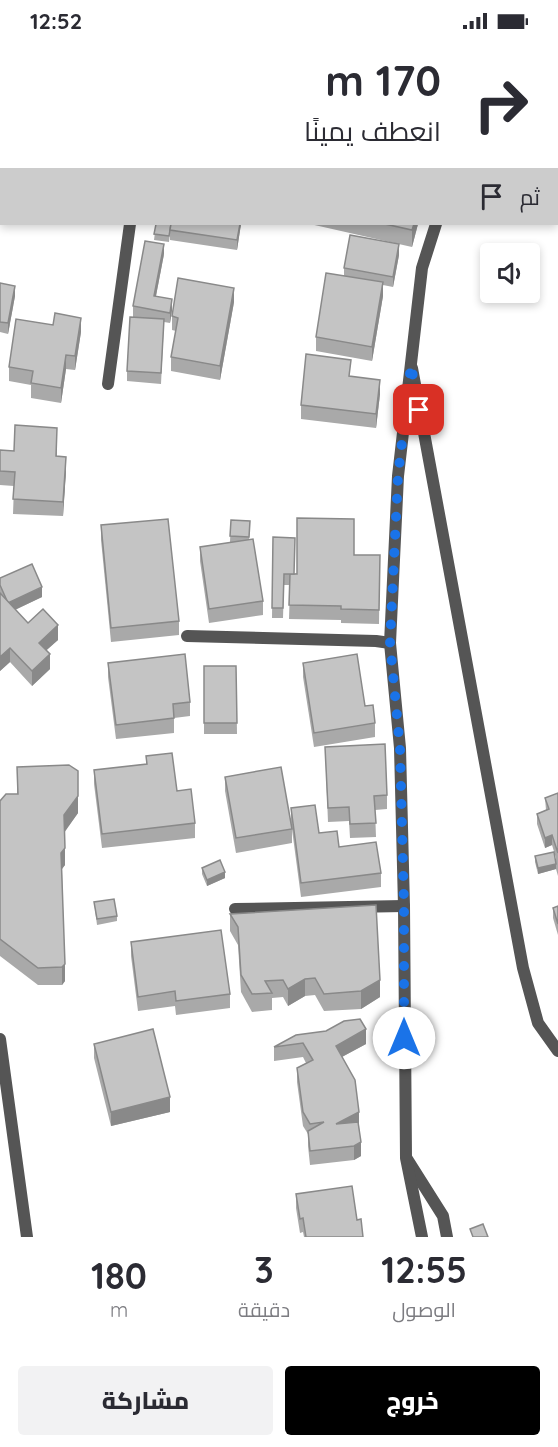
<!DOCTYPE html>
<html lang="ar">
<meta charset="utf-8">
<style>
:root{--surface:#fff;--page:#f2f2f3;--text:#2b2b33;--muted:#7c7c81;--accent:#000}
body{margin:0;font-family:Quicksand,Cairo,sans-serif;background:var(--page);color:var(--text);direction:rtl;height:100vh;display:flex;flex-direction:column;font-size:22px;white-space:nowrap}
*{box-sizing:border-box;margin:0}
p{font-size:20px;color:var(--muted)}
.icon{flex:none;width:33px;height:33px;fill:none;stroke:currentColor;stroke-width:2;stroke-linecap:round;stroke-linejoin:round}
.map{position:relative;height:1195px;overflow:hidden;direction:ltr}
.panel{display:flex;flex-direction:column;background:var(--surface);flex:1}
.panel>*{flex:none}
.top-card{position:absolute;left:0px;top:0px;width:558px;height:183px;box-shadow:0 3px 9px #0003;direction:rtl;background:#fff;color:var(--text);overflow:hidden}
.tools{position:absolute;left:480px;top:201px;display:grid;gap:12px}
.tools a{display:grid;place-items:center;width:60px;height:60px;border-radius:6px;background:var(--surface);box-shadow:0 3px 9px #0003;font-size:30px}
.pin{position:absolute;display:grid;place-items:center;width:51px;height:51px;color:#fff;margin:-26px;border-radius:12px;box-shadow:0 3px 9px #0006}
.me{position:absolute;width:66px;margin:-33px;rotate:0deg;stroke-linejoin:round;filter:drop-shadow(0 0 4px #0008)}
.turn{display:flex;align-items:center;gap:21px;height:126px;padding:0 18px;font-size:27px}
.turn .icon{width:78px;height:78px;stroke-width:2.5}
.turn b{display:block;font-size:42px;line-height:51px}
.then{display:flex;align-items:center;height:57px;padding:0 18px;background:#0003;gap:12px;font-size:22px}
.eta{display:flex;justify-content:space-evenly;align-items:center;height:102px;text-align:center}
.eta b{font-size:36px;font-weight:800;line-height:42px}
.action{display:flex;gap:12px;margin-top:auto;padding:12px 18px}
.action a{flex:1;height:69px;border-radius:6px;background:var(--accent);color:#fff;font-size:24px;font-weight:800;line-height:69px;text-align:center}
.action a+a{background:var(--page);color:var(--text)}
.status{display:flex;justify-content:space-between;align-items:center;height:42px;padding:0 30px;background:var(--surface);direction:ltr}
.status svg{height:16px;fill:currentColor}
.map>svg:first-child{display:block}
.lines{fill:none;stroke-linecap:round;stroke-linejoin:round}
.service{stroke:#555;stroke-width:12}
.minor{stroke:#555;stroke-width:12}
.tertiary{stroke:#555;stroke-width:12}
.wall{fill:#a9a9a9}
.shaded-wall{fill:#898989}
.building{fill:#c4c4c4;stroke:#898989;stroke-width:1.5}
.route{stroke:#1a73e8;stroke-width:10;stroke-dasharray:0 18}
</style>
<div class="status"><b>12:52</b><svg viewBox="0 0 49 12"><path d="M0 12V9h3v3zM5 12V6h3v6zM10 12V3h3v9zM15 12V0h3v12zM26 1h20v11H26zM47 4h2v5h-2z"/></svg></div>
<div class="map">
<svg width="558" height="1195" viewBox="0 0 558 1195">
<rect width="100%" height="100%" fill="#fff"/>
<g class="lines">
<!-- service -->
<g class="service">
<path d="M412,326L523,926L538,981L558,1009"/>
<path d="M187,594L376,599L390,601"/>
</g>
<!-- minor -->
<g class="minor">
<path d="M154,2V0"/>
<path d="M108,342L130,182"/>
<path d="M235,867L404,864"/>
<path d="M0,997L27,1195"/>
<path d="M407,1117L443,1174L447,1195"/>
</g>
<!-- tertiary -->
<g class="tertiary">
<path d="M556,3L558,2"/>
<path d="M422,1195L406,1116L404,864L400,706L390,601L398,434L422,226L436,182"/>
</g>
</g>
<!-- wall -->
<g class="wall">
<path d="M0,0L102,2H2V33H0Z"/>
<rect x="0" y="37" width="2" height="80"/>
<path d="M156,182H241L237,208L170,198V191L169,200L154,198Z"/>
<path d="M310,182H418L412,205Z"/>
<path d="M164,212L156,254L172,268L170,281L164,280L161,342L127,339V329L139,276L133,275V264Z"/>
<path d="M399,213L393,245L383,243V254L372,319L316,309V295L344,233V226Z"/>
<path d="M0,241L15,254L8,292L0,290Z"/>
<path d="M234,260L220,338L171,329V315L176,289L172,288V274Z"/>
<path d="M81,290L75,328L66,327L61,361L31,356V343L9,339V325Z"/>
<path d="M351,334L380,352L376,386L301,377V363Z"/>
<path d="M57,400V414L66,429L63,474L13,472L14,444L0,443V408L14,409Z"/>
<path d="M231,478L250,479L249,498L263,559V573L209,581L200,519V505L236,500H230Z"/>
<path d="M101,483L179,579V593L111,600L101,498Z"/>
<path d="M273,495L294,532L354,513H380L379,582L341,581V578L289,577L290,543H284L283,576H272Z"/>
<path d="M0,536L42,555L15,568L28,581L58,598L46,608L50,627L32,644L10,620L0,629Z"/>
<path d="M108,621L190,660V674L174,676V691L116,697L108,635Z"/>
<path d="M303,621L365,664L375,681V695L314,705L303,635Z"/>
<path d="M204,624H236L237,692H204Z"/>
<path d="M325,705L387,753V767L375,768L376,795L350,796L349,779L328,780Z"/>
<path d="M146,714L177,749L195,781V796L102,806L94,742V728L146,722Z"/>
<path d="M17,725L78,771L64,790L65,823L62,827L65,939L62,943H38L0,914V759L17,752Z"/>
<path d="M225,735L292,787V801L236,811L225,749Z"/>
<path d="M558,751V834L556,827L538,832L535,820V814L556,821V816L552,803L545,806L537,782V772L546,768L545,756Z"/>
<path d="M291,766L319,791L381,831V845L301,855L291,780Z"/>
<path d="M202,826L225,836L207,844L202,832Z"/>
<path d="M94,860L117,874V879L97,883Z"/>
<path d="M558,864V893L553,876V866Z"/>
<path d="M230,872L380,955L361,967L324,969L315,953L305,954L288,964L283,955L272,956V968L252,970L241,950L238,903L230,889Z"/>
<path d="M131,900L230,952V966L176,973L175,964L138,969L131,914Z"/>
<path d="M296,993L366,1002L342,1015L359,1084L361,1114L354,1118L310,1123L308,1104V1092L303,1084L297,1040V1026L306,1021L303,1015L274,1019V1005Z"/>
<path d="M94,1002L170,1070L111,1084L94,1016Z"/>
<path d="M296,1152L357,1178L363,1195H304L303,1190L300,1191L296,1166Z"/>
</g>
<!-- shaded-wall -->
<g class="shaded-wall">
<path d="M240,182H241L237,208V198Z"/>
<path d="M414,182H418L412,205V188Z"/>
<path d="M164,202V212L154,264V254Z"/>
<path d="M399,202V213L393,245V235Z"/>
<path d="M383,240V254L372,319V305Z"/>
<path d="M15,244V254L8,292V281Z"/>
<path d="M234,246V260L220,338V324Z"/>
<path d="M172,257V268L170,281V271Z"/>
<path d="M81,276V290L75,328V314Z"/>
<path d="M66,313V327L61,361V346Z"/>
<path d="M380,338V352L376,386V372Z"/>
<path d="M66,415V429L63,474V460Z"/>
<path d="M42,545V555L8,571V561Z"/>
<path d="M58,583V598L39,615V601Z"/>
<path d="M10,606V620L0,629V615Z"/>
<path d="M50,612V627L32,644V629Z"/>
<path d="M78,754V771L64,791V773Z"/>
<path d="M552,793V803L545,806V796Z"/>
<path d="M65,806V823L61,828V811Z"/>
<path d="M556,822V827L538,832V826Z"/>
<path d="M225,830V836L207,844V838Z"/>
<path d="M65,922V939L62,943V925Z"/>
<path d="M305,937V954L288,964V947Z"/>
<path d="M380,938V955L361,967V949Z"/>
<path d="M366,987V1002L336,1018V1004Z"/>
<path d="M170,1055V1070L111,1084V1070Z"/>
<path d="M359,1070V1084L336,1097V1082Z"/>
<path d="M361,1100V1114L354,1118V1104Z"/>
</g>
<!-- building -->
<g class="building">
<path d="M0,0H102V2H2V19H0Z"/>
<path d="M312,0H320L323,2H311Z"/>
<path d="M327,0H341L343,2H327Z"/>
<path d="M352,0H408L407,2H351Z"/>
<rect x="0" y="37" width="2" height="14"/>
<rect x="0" y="51" width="2" height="52"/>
<path d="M156,182H171L169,194L154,192Z"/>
<path d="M171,182H240L237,198L170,188Z"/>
<path d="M385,182H414L412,188Z"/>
<path d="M350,193L399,202L393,235L344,226Z"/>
<path d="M145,199L164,202L154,254L172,257L170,271L133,264Z"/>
<path d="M326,231L383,240L372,305L316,295Z"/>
<path d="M178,236L234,246L220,324L171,315L178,276L172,274Z"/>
<path d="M0,241L15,244L8,281L0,280Z"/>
<path d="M55,271L81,276L75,314L66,313L61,346L31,341L33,329L9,325L16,277L53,283Z"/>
<path d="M130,275L164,277L161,331L127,329Z"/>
<path d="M306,312L351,318L349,334L380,338L376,372L301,363Z"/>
<path d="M15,383L57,386L56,414L66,415L63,460L13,457L15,430L0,429V408L14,409Z"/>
<path d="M297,476L354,477V513H380L379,568L341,567V564L289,563L290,532H297Z"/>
<path d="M168,477L179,579L111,586L101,483Z"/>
<path d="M231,478L250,479L249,495L230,494Z"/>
<path d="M273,495L295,496L294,532H284L283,566H272Z"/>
<path d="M253,497L263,559L209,567L200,505Z"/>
<path d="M32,522L42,545L8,561L0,543V536Z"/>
<path d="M0,551L28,581L43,567L58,583L39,601L50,612L32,629L10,606L0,615Z"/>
<path d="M185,612L190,660L173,662L174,676L116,683L108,621Z"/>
<path d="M357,612L365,664L373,663L375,681L314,691L303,621Z"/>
<path d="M204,624H236L237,681H204Z"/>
<path d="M385,702L387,753L374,754L376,781L350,782L349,765L328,766L325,705Z"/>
<path d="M172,711L177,749L191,747L195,781L102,792L94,728L147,722L146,714Z"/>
<path d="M69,723L78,729V754L64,773L65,806L61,811L65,922L62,925L38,926L0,897V759L6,752H18L17,725Z"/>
<path d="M281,725L292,787L236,796L225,735Z"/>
<path d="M558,751V811L552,793L545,796L537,772L549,767L545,756Z"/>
<path d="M315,763L319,791L337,789L339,805L376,800L381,831L301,841L291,766Z"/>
<path d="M554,810L556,822L538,826L535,814Z"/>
<path d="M220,818L225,830L207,838L202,826Z"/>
<path d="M114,857L117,874L97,877L94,860Z"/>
<path d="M376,863L380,938L361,949L324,952L315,936L305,937L288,947L283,938L265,939L272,951L252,952L241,933L238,885L230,872Z"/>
<path d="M558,864V882L553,866Z"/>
<path d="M221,888L230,952L176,959L175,949L138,955L131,900Z"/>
<path d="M360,977L366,987L336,1004L355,1038L359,1070L336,1082L358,1080L361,1100L354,1104L310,1109L308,1089L324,1080L310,1082L303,1070L297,1026L313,1018L303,1001L274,1005L296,993L326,989L344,979Z"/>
<path d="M153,987L170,1055L111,1070L94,1002Z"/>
<path d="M352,1144L357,1178L361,1177L363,1195H306L303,1176L300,1177L296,1152Z"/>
<path d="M483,1182L488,1195H473L470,1187Z"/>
</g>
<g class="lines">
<!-- route -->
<path class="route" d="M404,996V864L400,706L390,601L398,434L411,323L419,368"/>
</g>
</svg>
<div class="tools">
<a><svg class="icon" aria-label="sound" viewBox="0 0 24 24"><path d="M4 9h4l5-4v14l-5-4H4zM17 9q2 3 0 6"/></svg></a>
</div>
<div class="pin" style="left:419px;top:368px;background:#d93025"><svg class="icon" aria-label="arrive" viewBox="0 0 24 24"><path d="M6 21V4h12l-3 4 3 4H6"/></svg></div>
<svg class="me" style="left:404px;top:996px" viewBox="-20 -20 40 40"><circle r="19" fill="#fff"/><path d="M0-13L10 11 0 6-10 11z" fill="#1a73e8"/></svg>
<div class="top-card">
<div class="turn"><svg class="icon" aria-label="right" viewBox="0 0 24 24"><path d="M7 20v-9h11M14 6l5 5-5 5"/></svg><div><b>170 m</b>انعطف يمينًا</div></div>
<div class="then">ثم<svg class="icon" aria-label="arrive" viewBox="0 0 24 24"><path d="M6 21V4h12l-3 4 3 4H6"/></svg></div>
</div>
</div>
<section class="panel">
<div class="eta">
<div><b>12:55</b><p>الوصول</p></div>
<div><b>3</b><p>دقيقة</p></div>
<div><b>180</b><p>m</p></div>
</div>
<div class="action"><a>خروج</a><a>مشاركة</a></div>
</section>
